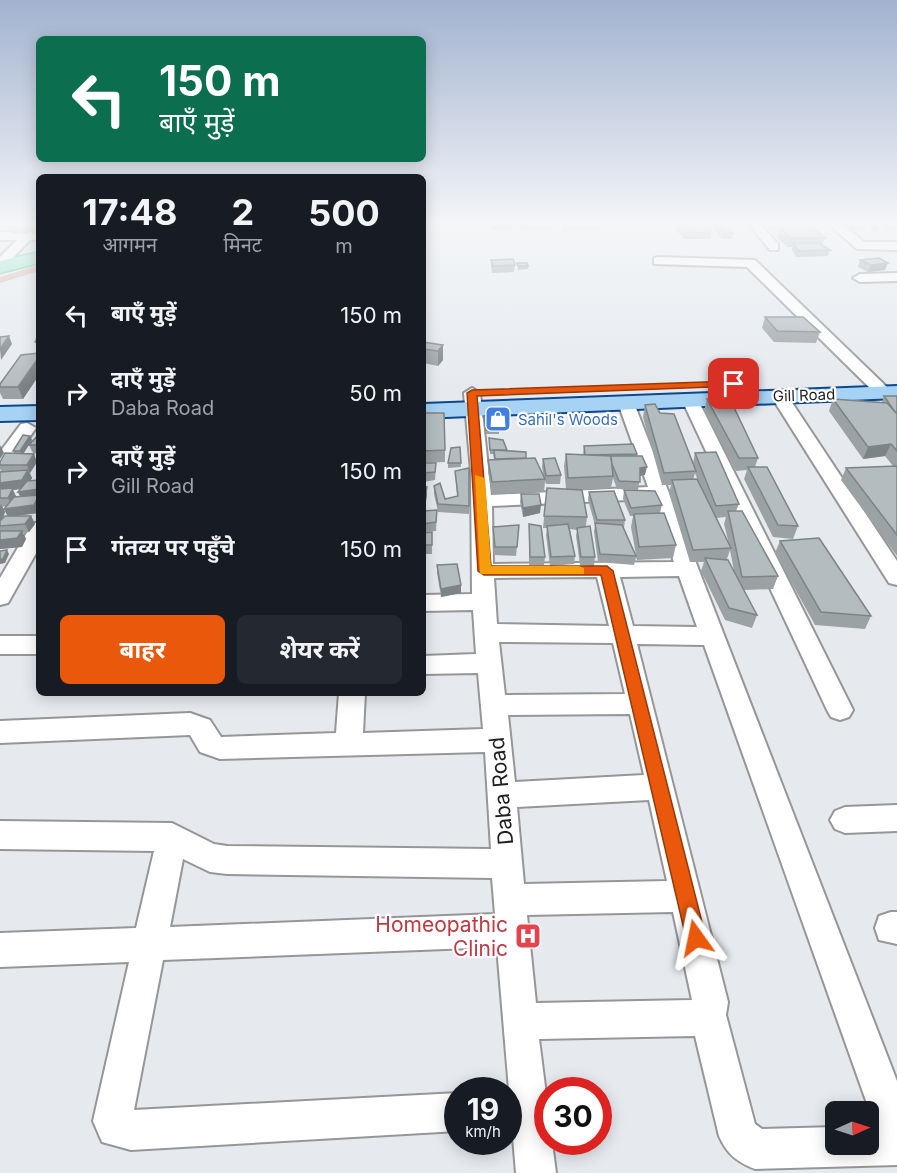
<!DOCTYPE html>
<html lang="hi">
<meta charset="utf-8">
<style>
:root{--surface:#171b24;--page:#242831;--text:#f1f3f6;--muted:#9ea1a6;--accent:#ea580c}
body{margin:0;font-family:Inter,"Noto Sans Devanagari",sans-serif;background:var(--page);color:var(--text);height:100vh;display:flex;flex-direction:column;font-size:22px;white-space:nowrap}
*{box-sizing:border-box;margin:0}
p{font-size:20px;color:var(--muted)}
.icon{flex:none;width:33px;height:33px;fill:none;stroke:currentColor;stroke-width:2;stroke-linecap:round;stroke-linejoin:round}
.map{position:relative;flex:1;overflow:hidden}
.drawer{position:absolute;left:36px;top:174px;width:390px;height:522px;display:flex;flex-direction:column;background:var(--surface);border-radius:9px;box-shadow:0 3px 15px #0003}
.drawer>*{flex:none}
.banner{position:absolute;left:36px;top:36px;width:390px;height:126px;border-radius:9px;box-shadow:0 3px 15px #0003;background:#0b6e4f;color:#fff;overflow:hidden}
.needle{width:39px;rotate:87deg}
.fabs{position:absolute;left:825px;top:1101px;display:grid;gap:12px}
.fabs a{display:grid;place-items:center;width:54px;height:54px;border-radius:9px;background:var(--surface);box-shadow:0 3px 15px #0003;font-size:30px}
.speed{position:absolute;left:444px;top:1077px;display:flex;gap:12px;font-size:30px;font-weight:700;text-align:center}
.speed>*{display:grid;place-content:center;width:78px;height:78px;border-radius:50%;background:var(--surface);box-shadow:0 3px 15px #0003;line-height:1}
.speed small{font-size:15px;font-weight:400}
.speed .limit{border:9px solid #d22;background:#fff;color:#111}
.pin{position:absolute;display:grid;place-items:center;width:51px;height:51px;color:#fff;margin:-26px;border-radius:12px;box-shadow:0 3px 9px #0006}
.me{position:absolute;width:66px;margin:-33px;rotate:348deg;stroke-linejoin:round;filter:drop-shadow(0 0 4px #0008)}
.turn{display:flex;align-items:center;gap:21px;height:126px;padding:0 24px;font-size:27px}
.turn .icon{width:78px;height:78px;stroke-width:2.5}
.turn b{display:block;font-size:42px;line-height:51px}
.eta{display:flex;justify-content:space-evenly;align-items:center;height:102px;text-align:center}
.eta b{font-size:36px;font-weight:700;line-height:42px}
.cta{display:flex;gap:12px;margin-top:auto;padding:12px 24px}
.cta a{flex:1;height:69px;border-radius:9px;background:var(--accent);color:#fff;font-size:24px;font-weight:700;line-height:69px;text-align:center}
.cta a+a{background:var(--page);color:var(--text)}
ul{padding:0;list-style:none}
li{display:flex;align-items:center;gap:18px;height:78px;padding:0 24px}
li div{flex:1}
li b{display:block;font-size:22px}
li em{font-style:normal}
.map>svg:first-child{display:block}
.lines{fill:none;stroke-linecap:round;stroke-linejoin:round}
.canal{fill:#d9afaa;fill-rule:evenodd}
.minor-casing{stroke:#969696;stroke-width:4}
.major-casing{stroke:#0d488d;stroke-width:4}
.highway-casing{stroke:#34cc84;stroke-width:3}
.minor{fill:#fff;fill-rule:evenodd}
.major{fill:#a6d2f4;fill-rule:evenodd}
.highway{fill:#94e0c8;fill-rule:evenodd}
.wall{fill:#9aa2a4;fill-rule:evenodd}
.shaded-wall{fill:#7d8486}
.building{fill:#b3bcbf;stroke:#7d8486;stroke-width:1.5}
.route{fill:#ea580c;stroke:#983908;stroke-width:1.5}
.slow{fill:#f59e0b}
.labels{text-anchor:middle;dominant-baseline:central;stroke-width:4.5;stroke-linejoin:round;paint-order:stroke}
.far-street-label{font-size:15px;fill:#1f1f1f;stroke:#fff}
.far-shop-label{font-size:15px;fill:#366cbe;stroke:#fff;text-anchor:start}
.near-street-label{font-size:21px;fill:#1f1f1f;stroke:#fff}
.near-health-label{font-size:21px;fill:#be3a42;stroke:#fff;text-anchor:end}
</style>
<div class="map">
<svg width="897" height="1173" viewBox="0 0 897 1173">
<rect width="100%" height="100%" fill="#e6eaef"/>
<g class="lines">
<!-- canal -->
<path class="canal" d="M39,265V271L0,283V277Z"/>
<!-- minor casing -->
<g class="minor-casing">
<g id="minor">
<path d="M747,222H758L778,244V250H770Z"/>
<path d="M826,222H839L864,242H897V250L857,249Z"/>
<path d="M0,232H39V240H30L4,267L0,268V257L17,240H0Z"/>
<path d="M658,257L755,260L892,392L884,397L878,396L747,267L654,264V258Z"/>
<path d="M897,273V281L860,282L853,278L860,274Z"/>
<path d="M472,388L480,393L491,495L648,487L618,403L626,398L634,403L897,1081V1165L755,1169C737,1162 727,1154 719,1136L695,1036L539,1039L548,1110V1142H552L556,1173H516L497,947L163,960L134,1110L458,1093V1131L131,1150L102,1142L93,1121L129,962L0,967V933L136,928L154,851L0,849V821L172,823L214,844L227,846L491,849L485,752L220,759L200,752L190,735L0,743V721L190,713L210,720L221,737L336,733L339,693H365L363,733L483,729L478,673L423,674V656L476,654L473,610L423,611V595L472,594L471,471L464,393ZM652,499L674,562L493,564L492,506ZM679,576L697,627L633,626L620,577ZM597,577L609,626L497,624L494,578ZM499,642L613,643L625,694L505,695ZM637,644L704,645L875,1126H868V1144H836V1127L762,1129L755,1124L726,1015L728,1002ZM630,714L644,775L515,782L508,715ZM649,800L667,881L524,884L517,807ZM183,859L210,872L227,874L492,878L495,914L170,927ZM673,912L692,1000L536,1003L527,915Z"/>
<path d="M779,391L785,392L897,561V585L889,583L771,396Z"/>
<path d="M690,395L698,400L853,710L849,717L840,720L831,717L827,710L682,400Z"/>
<path d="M27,423L36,428L7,469L0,471V452L21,424Z"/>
<path d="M39,522V548L8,603L0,605V578L32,524Z"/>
<rect x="0" y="636" width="39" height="18"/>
<path d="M897,805V831L845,833L835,829L830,820L835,811L845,807Z"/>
<path d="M891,912H897V944L879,940L875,928L879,916Z"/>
</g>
</g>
<!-- major casing -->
<g class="major-casing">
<g id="major">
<path d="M897,386V398L423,418V404Z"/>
<path d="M39,406V420L0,421V407Z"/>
</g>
</g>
<!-- highway casing -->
<g class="highway-casing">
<path id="highway" d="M39,252V263L0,273V261Z"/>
</g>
<!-- minor -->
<use href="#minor" class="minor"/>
<!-- major -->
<use href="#major" class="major"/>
<!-- highway -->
<use href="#highway" class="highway"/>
</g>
<!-- wall -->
<g class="wall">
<path d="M18,222H39V234L32,233L31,230L26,234L11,233L9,227Z"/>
<path d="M492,222L513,224L512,230H491Z"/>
<path d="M520,222L551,225V231L519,230Z"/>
<path d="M562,222H601L600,231H563Z"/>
<path d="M762,222H798L801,224L800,226L825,238L822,245L830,250L828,256L796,257L792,250V247H787L777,237L779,231H770L768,226V223H764Z"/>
<path d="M839,222H873L879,227L878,231H873L866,225L864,231H850Z"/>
<path d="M879,222H894L897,224L895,231H885Z"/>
<path d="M676,223L712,233L711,239H684L675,229Z"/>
<path d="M714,223L733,233L732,239H722L713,229Z"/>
<path d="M423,250L425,263V270H423Z"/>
<path d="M491,260L515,265L514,272L492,273L491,266Z"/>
<path d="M860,260L885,270L868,272L858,267Z"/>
<path d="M517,263L528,266V269L518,270Z"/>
<path d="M765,317L820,332L816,343L774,342L762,328Z"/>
<path d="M39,334V350H38L35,342Z"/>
<path d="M423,342L443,345V360L438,366L423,363Z"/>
<path d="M39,353V375L23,399H3L0,393V384Z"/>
<path d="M884,396H897V556L841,480L846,468L893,466L885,456L863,459L829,411L833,399L882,402Z"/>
<path d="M707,399L758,458L755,467L798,526L793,539L773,537L744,479L747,470L736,471L704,411Z"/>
<path d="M645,405L660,413L693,463L695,453L739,504L736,511L778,576L773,589L744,590L757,615L752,628L725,620L701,571L704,562H690L669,493L671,485H662L643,417ZM695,473L698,481L693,480ZM726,517L724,524L729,544L716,518ZM730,550L734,571L727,559Z"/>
<path d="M423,413L445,450V462L423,463Z"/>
<path d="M484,416L499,430V434H486Z"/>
<path d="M39,434V453H33L29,445Z"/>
<path d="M30,436L32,440L23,454L37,462L30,473L32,478L30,481L38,513L16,516H31L35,524L29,532L23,533L26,539L22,547L0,549V472L1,471L0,469V462L14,453L13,451ZM21,489L18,492L20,496L16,497L13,490ZM6,506L4,509L8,516L3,518L5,512L2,507Z"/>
<path d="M489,438L507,450L526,458L544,478L542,467L543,459L561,475L560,484H546L545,481L544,492L492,494L488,472V460L494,459L493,454H490Z"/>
<path d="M584,446L637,454V456L645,475L640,476L638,490L617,489L613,478L611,488L580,490L587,517L586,526L595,557L594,566L580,565L576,536L577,530L570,529L575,556L574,564L550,566L546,535L547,528H543L547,488L566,489L564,466L566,454L583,455Z"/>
<path d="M460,447L461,467L448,468V463Z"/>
<path d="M423,463H436L435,480L423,482Z"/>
<path d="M469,468V514L438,512L434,494V486L445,499L457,496L455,471Z"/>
<path d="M423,486L427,487V495L425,507H423Z"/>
<path d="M624,490L662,505L660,513L676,545L673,558L637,560L636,557L634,565L598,562L594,532L595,525L588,500L589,492L625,520L624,528L636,555L631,527L633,516H630L623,499Z"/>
<path d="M521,494L540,513L523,517L520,502Z"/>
<path d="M437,510L436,531L423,532V511Z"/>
<path d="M529,524L545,557L544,565H529Z"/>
<path d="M519,525L516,556L495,555L493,535V527Z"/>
<path d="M432,532V554H423V533Z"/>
<path d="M780,541L871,616L865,629L815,625L775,553Z"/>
<path d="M437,565L461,585V593L441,597L437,573Z"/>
</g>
<!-- shaded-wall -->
<g class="shaded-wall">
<path d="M32,222L34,227H30L31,230L26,234L23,228Z"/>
<path d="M888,263L885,270L868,272L871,265Z"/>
<path d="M9,336L12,344L1,360L0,349Z"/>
<path d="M443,345V360L438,366V351Z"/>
<path d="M39,357V375L23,399L18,387Z"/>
<path d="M30,436L32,440L22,456L20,451Z"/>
<path d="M891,444L885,456L863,459L868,447Z"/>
<path d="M0,445L4,453L0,459Z"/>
<path d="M34,454L37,462L30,473L27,465Z"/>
<path d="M647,467L645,475L639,476L640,468Z"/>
<path d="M28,470L32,478L26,488L13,490L16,496L12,506L8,498L0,492V483Z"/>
<path d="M427,487V495L425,507L424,499Z"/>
<path d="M39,489V511L38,513L8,517L4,509L22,500L18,492Z"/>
<path d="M1,504L5,512L0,525V506Z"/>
<path d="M541,505L540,513L523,517V508Z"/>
<path d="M31,516L35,524L29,532L25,524Z"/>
<path d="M22,531L26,539L22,547L0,549V540Z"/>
<path d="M7,550L9,554L5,563L0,564V559Z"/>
<path d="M461,585V593L441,597V589Z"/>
</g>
<!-- building -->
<g class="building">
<path d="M18,222H32L23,228L9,227Z"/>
<path d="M38,222H39V227H30Z"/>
<path d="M492,222H512L513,224L492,223Z"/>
<path d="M520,222H550L551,225L520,224Z"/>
<path d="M770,222H798L801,224L772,225Z"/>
<path d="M849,222H863L866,225H852Z"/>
<path d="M867,222H873L879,227H874Z"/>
<path d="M885,222H894L897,225H887Z"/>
<path d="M676,223H707L712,233L686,232Z"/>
<path d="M714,223H726L733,233L724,232Z"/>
<path d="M810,225L825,238H789L780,227Z"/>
<path d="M793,243H819L830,250L798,251Z"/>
<path d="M423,250L425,263H423Z"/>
<path d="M879,258L888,263L871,265L860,260Z"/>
<path d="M513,259L515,265L493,266L491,260Z"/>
<path d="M517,263H527L528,266H518Z"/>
<path d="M765,317H803L820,332L777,331Z"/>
<path d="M39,334V343L35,342Z"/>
<path d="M9,336L0,349V337Z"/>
<path d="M423,342L443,345L438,351L423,349Z"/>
<path d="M39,353V357L18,387H0V384L21,355Z"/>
<path d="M884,396H897V414L893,409Z"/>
<path d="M707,399H730L758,458H739Z"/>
<path d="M833,399L887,403L897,414V451L891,444L868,447Z"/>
<path d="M655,404L660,413L674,414L696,471L664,473L645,405Z"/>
<path d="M423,413H444L445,450L423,451Z"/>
<path d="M484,416H495L499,430H486Z"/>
<path d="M39,434V445H29Z"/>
<path d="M23,435L30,436L20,451H13Z"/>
<path d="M489,438L503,440L507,450H490Z"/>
<path d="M633,444L637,454L585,455L584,446Z"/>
<path d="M460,447L461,463H448L451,448Z"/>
<path d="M494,450L526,452V458L495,459Z"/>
<path d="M716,452L739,504L716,506L695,453Z"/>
<path d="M5,453L34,454L27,465H0V462Z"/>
<path d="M566,454L611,456L613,476L568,478Z"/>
<path d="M611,456H642L647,467L640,468V482L619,481L612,464Z"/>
<path d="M535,458L545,479L492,482L488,460Z"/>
<path d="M555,458L561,475L546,476L543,459Z"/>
<path d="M423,463H436L435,472L423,473Z"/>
<path d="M897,466V535L846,468Z"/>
<path d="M748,467H767L798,526L778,525Z"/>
<path d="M469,468V506L438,504L434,486L440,483L445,499L458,496L455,471Z"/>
<path d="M28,470L22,480L0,483V472Z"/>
<path d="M697,479L731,548L693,550L672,480Z"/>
<path d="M39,480V489L18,492L27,481Z"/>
<path d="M423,486L427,487L424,499H423Z"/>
<path d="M13,488L8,498H0V489Z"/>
<path d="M547,488L582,490L587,517L544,516Z"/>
<path d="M624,490L655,491L662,505L631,508Z"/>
<path d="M614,491L625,520H597L589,492Z"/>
<path d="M521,494H539L541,505L523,508Z"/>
<path d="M39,495L34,505L4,509L14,497Z"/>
<path d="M437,510L436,522L423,524V511Z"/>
<path d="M728,511H742L778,576L742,577Z"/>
<path d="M664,513L676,545L639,547L634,514Z"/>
<path d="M5,516H31L25,524L0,526V521Z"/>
<path d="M595,523L622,525L636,556L600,554Z"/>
<path d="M529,524L541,526L545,557H530Z"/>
<path d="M568,524L575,556L551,557L547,526Z"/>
<path d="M519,525L517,547H495L493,527Z"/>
<path d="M590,526L595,557H581L577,528Z"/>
<path d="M0,531H22L17,538L0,540Z"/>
<path d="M432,532V545H423V533Z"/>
<path d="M819,538L871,616L821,612L780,541Z"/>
<path d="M7,550L3,559H0V551Z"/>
<path d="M705,558L728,560L757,615L729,608Z"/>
<path d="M457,564L461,585L441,589L437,565Z"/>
</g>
<!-- sky -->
<linearGradient id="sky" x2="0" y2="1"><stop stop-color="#a2b2cf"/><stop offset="0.58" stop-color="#f4f6f8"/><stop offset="1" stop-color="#f4f6f8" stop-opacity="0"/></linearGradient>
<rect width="897" height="386" fill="url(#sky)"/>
<!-- route -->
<path class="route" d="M734,381L737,382V386L477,396L491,566H607L613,571L706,938L703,946L696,948L689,946L686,938L601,575H484L478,571L467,393L472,390Z"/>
<!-- slow -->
<path class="slow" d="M475,475L485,478L491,566H579L584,568V574H480Z"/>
<!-- icons -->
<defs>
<g id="shop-square" transform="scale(1.35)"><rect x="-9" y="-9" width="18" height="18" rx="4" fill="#3f7fe0" stroke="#fff"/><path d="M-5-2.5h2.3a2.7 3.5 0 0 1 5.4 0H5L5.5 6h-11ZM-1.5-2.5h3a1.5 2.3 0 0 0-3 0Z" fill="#fff"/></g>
<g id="hospital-square" transform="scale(1.35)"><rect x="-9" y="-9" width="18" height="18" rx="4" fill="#e0444e" stroke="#fff"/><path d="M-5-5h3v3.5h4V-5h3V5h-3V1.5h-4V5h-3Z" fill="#fff"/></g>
</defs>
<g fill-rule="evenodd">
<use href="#shop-square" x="498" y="419"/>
<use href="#hospital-square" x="528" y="936"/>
</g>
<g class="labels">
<!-- far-street labels -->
<g class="far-street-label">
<text transform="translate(804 395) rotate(-2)">Gill Road</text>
</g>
<!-- far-shop labels -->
<g class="far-shop-label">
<text x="518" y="419">Sahil's Woods</text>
</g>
<!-- near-street labels -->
<g class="near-street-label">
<text transform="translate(501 791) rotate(-95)">Daba Road</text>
</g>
<!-- near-health labels -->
<g class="near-health-label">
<text x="508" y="924">Homeopathic<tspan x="508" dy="24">Clinic</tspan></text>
</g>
</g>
</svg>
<div class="fabs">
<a><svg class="needle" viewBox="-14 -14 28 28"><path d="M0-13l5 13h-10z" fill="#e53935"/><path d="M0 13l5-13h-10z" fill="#9ea1a6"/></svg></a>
</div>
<div class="speed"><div>19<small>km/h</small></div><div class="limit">30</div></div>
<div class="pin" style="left:734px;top:384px;background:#d93025"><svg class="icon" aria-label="arrive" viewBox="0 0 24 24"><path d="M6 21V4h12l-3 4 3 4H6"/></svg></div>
<svg class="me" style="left:696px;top:938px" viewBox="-20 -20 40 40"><path d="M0-17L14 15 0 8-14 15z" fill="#ea580c" stroke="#fff" stroke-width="4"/></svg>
<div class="banner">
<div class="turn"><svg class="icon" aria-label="left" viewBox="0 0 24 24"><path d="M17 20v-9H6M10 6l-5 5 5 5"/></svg><div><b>150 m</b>बाएँ मुड़ें</div></div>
</div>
<section class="drawer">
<div class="eta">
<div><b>17:48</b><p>आगमन</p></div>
<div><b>2</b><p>मिनट</p></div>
<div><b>500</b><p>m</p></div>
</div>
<ul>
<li><svg class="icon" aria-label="left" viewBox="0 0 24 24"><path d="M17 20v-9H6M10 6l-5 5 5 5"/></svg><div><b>बाएँ मुड़ें</b></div><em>150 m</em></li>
<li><svg class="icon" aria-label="right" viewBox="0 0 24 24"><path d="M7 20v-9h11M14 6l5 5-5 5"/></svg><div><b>दाएँ मुड़ें</b><p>Daba Road</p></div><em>50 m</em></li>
<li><svg class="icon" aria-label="right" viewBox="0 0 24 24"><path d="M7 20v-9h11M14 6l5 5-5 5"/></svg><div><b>दाएँ मुड़ें</b><p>Gill Road</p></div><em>150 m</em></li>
<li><svg class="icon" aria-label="arrive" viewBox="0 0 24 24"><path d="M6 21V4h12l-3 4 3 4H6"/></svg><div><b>गंतव्य पर पहुँचे</b></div><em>150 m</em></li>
</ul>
<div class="cta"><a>बाहर</a><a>शेयर करें</a></div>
</section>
</div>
